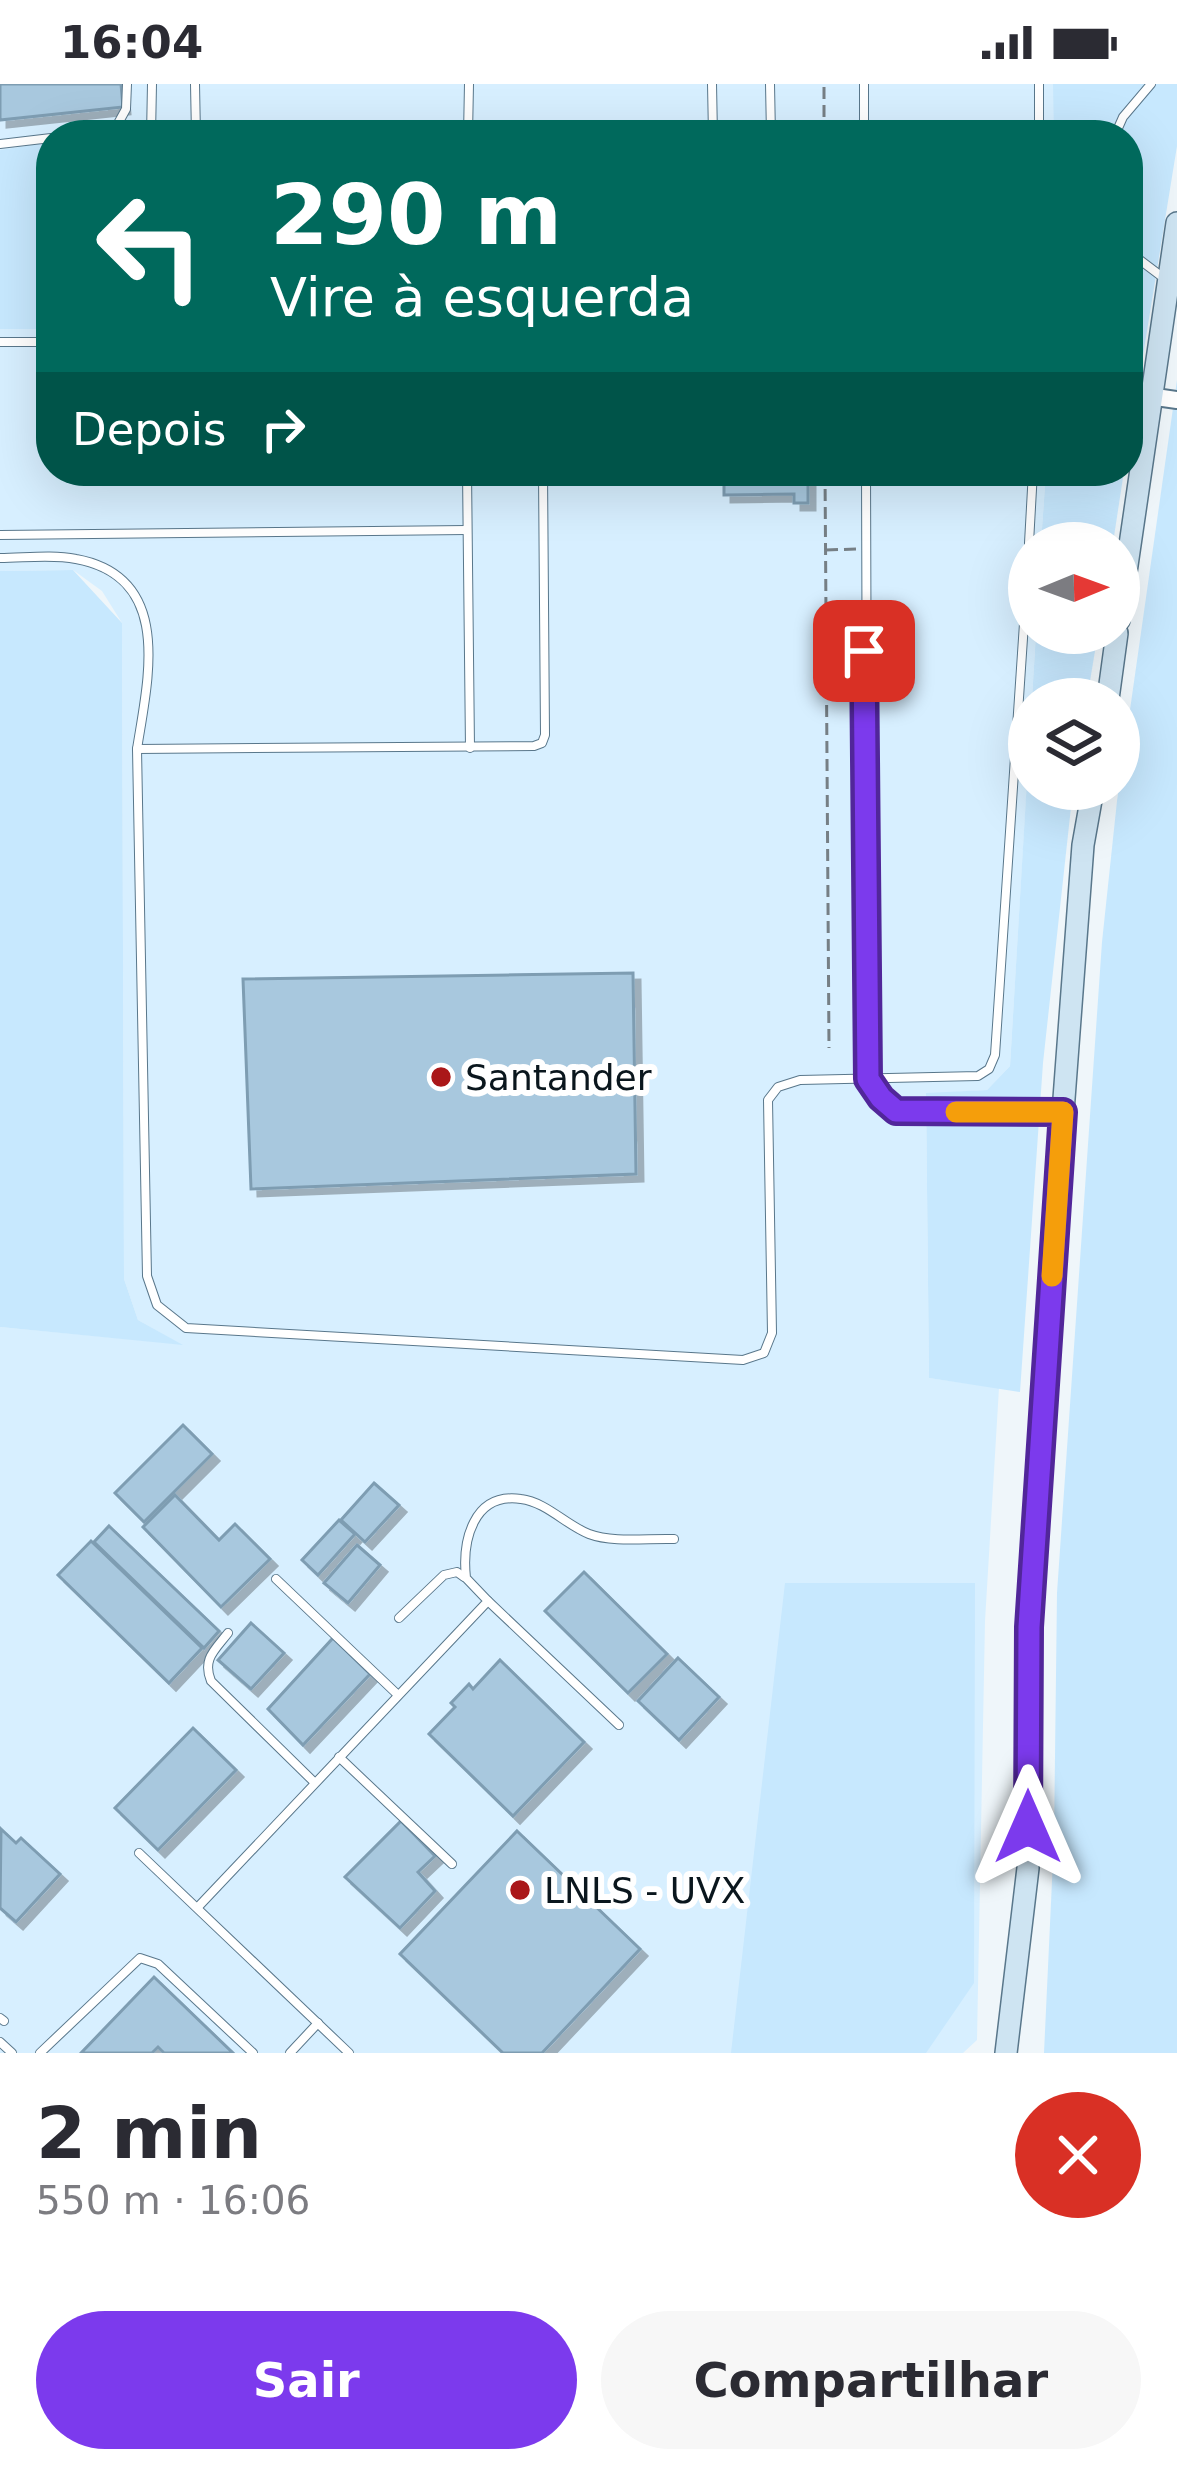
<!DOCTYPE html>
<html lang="pt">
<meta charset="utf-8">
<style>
:root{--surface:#fff;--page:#f7f7f7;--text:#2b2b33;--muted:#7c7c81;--accent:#7c3aed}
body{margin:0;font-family:"DejaVu Sans",sans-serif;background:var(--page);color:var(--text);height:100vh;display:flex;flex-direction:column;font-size:45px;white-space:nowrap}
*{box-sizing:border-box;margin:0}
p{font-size:39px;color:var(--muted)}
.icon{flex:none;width:66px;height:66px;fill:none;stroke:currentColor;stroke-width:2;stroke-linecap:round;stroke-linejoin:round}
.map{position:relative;height:1969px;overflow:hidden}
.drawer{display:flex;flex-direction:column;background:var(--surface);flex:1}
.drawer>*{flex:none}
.guide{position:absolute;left:36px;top:36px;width:1107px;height:366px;border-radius:48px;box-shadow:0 12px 48px #0002;background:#00695c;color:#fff;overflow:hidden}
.needle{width:78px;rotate:89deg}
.tools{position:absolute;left:1008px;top:438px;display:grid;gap:24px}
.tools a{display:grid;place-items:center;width:132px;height:132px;border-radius:50%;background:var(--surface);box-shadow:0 12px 48px #0002;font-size:60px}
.pin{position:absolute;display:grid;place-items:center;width:102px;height:102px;color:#fff;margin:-51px;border-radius:24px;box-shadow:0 6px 18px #0006}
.me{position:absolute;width:132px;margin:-66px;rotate:0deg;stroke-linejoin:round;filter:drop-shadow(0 0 9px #0008)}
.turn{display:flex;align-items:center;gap:42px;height:252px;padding:0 36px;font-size:54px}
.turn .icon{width:156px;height:156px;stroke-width:2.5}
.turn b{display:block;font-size:84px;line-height:102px}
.then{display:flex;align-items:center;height:114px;padding:0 36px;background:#0003;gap:24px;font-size:45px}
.round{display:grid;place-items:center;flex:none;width:126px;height:126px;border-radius:63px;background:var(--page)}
.headline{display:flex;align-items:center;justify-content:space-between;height:204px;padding:0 36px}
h1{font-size:72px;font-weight:700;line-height:90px}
.button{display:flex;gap:24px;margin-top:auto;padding:24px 36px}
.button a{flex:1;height:138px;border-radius:72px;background:var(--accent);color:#fff;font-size:48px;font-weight:700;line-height:138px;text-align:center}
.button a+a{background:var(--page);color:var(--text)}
.status{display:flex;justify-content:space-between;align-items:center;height:84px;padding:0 60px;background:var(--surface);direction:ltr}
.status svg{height:33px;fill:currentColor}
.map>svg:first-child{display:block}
.built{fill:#d7efff}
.green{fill:#c7e8fe}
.building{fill:#a8c8de;stroke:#7e9db2;stroke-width:3;filter:url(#shadow)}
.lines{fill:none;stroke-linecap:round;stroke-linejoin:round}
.lane-casing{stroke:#59778b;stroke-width:10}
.street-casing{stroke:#59778b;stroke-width:20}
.secondary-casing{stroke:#59778b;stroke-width:24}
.path{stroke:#767f85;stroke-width:3;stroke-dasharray:12 6;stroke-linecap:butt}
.lane{stroke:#fff;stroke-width:8}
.street{stroke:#fff;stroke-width:16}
.secondary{stroke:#cee4f2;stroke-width:21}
.route-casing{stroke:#51269a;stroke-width:30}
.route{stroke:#7c3aed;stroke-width:21}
.slow{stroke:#f59e0b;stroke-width:21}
.poi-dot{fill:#aa1719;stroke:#fff;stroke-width:4.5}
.labels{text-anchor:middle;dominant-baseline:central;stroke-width:12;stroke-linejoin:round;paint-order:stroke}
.poi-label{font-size:36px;fill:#0a161d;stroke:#fff;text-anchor:start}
</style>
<div class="status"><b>16:04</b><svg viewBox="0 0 49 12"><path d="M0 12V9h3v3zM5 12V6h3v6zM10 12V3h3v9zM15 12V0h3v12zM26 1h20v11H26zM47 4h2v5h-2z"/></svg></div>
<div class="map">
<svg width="1177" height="1969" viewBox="0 0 1177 1969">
<defs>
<filter id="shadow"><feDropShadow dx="7" dy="7" stdDeviation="0" flood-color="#0004"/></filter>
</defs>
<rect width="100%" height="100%" fill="#eff6fa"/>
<!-- built -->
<g class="built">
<path d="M0,0H1054L1055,51H139L138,46L51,51V58L0,66Z"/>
<path d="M0,245H51V387H1046L1041,459H1029V549H1036L1010,982L987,1006L926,1010L929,1294L999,1304L985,1537L977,1956L963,1969H0V1243L180,1260L138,1236L124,1195L122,539L102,507L73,486L0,487Z"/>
</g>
<!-- green -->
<g class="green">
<path d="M1053,0H1177V62L1128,364V51H1054Z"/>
<path d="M51,58V245H0V66Z"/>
<path d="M1177,296V1969H1044L1054,1754L1057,1509L1102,858L1117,717Z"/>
<path d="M1046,387H1124L1113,459H1041Z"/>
<path d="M73,486L122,539L124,1195L138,1236L183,1261L0,1243V487Z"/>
<path d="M1036,549H1098L1087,615H1032Z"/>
<path d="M1029,662V705H1073L1043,979L1020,1308L929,1294L926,1009L987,1006L1010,982Z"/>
<path d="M785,1499H975L974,1899L926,1969H731Z"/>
</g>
<!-- building -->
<g class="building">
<path d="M0,0H121L123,23L0,36Z"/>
<path d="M724,387H808V419H794V410L724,411Z"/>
<path d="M633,889L636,1090L251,1105L243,895Z"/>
<path d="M183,1341L212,1370L144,1438L115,1409Z"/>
<path d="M374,1399L399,1421L365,1458L341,1436Z"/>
<path d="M175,1411L219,1456L235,1440L270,1475L221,1523L143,1443Z"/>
<path d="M339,1436L355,1450L318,1491L302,1476Z"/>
<path d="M109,1442L219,1547L204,1564L94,1458Z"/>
<path d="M91,1457L202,1564L169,1599L58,1491Z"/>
<path d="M357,1461L380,1481L348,1519L324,1499Z"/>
<path d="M584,1488L667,1570L628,1609L545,1527Z"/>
<path d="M251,1539L284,1569L251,1605L218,1576Z"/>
<path d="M333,1554L370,1590L303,1661L268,1625Z"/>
<path d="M678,1574L719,1613L679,1656L638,1617Z"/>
<path d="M500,1576L584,1658L513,1732L429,1650L455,1623L451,1619L469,1600L473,1605Z"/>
<path d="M193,1644L236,1686L158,1766L115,1724Z"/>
<path d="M401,1737L435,1772L418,1788L435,1807L400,1844L345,1793Z"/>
<path d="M1,1745L16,1759L21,1754L60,1790L16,1838L0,1824Z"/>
<path d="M517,1747L640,1865L542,1969H503L400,1870Z"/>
<path d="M154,1893L233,1969H164L158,1963L152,1969H81Z"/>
</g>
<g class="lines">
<!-- lane casing -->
<g class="lane-casing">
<g id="lane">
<path d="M195,0L196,51"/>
<path d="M712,0L713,51"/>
<path d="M770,0L771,51"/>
<path d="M864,0V51"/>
<path d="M75,51L115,45L126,25L127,0"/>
<path d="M151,51L152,0"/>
<path d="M468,51L469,0"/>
<path d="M1039,51V0"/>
<path d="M1115,51L1123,33L1151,0"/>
<path d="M0,60L51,54"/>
<path d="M1128,167L1165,195"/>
<path d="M0,258H51"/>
<path d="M467,387L470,664"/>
<path d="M866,387L868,995L881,1014L896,1027L1060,1028"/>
<path d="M0,451L467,446"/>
<path d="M1029,459L1033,387"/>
<path d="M0,474C24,474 52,470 76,475C174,493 148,595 137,665L147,1192L157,1221L186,1244L743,1276L764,1269L772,1249L768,1016L778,1003L800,996L978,992L989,985L995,971L1029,465"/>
<path d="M137,665L534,662L542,659L545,651L543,387"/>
<path d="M276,1495L398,1611"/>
<path d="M488,1517L619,1641"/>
<path d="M399,1534L444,1491L457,1488L464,1493"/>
<path d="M228,1549C215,1566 202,1575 211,1597L314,1698"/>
<path d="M339,1673L452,1780"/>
<path d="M139,1769L349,1969"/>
<path d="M198,1823L488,1517L466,1494C462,1457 473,1408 521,1415C546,1418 566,1441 589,1450C613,1459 648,1454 674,1455"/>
<path d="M0,1934L4,1937"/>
<path d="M0,1958L12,1969"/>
<path d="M40,1969L140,1874L158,1880L253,1969"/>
<path d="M290,1969L318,1939"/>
</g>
</g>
<!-- street casing -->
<g class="street-casing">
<path id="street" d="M1149,312L1177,316"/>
</g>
<!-- secondary casing -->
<g class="secondary-casing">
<g id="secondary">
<path d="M1119,536L1177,139"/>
<path d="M1108,615L1117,549"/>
<path d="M1006,1969L1028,1784L1029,1543L1063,1028L1083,761L1093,705"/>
</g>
</g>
<!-- path -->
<g class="path">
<path d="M824,51V0"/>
<path d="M825,387L829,964"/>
<path d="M826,466L857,465"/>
</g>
<!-- lane -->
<use href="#lane" class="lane"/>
<!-- street -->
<use href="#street" class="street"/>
<!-- secondary -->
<use href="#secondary" class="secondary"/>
</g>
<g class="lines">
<!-- route casing -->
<g class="route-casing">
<path id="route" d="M864,567L868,995L881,1014L896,1027L1063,1028L1029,1543L1028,1743"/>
</g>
<!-- route -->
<use href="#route" class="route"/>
<!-- slow -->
<path class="slow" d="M956,1028H1063L1052,1192"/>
</g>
<!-- markers -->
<g class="poi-dot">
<circle cx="441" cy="993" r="12"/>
<circle cx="520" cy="1806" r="12"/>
</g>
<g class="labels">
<!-- poi labels -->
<g class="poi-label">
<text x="465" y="993">Santander</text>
<text x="544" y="1806">LNLS - UVX</text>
</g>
</g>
</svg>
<div class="tools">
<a><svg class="needle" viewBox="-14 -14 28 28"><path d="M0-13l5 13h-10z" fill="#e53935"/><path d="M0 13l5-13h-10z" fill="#7c7c81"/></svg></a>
<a><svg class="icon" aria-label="layers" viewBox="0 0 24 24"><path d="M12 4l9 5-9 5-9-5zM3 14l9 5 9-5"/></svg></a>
</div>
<div class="pin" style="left:864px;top:567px;background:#d93025"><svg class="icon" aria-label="arrive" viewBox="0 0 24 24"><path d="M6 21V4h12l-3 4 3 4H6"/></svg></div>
<svg class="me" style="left:1028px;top:1743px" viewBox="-20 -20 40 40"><path d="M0-17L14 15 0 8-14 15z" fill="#7c3aed" stroke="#fff" stroke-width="4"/></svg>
<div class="guide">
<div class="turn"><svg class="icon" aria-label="left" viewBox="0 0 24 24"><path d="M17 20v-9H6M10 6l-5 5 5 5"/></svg><div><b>290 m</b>Vire à esquerda</div></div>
<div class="then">Depois<svg class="icon" aria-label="right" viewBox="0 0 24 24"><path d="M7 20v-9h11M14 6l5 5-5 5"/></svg></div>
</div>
</div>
<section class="drawer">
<div class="headline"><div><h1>2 min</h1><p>550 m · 16:06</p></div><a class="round" style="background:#d93025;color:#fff"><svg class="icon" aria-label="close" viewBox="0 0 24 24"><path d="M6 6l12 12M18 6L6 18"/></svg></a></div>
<div class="button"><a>Sair</a><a>Compartilhar</a></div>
</section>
